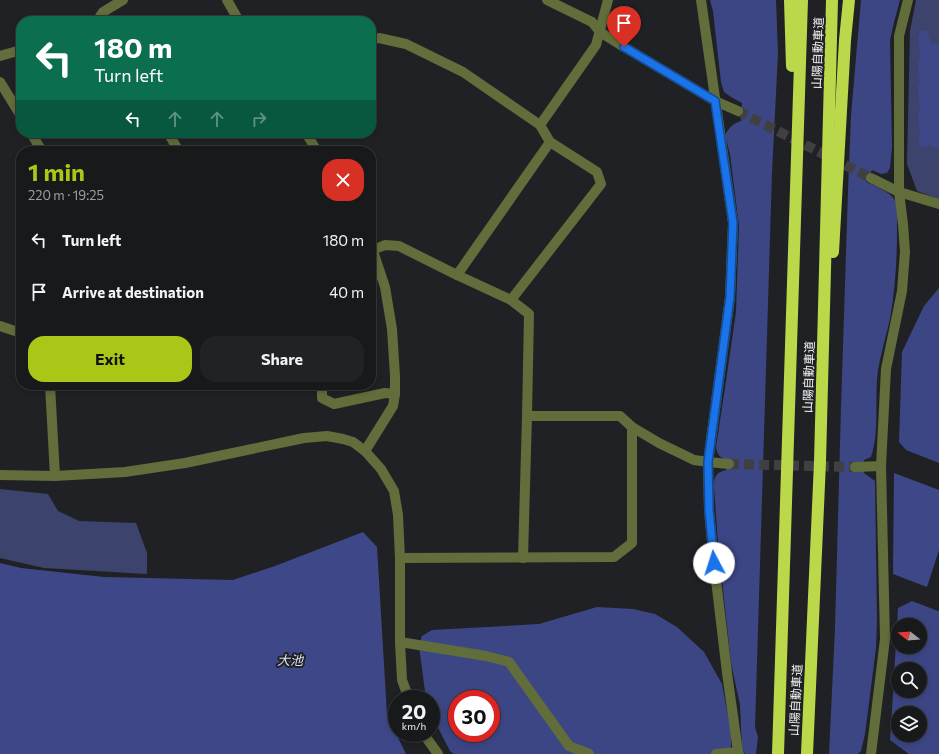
<!DOCTYPE html>
<meta charset="utf-8">
<style>
:root{--surface:#18191b;--page:#212224;--text:#f1f3f6;--muted:#9fa0a3;--line:#36383a;--accent:#aac717}
body{margin:0;font-family:Commissioner,"Noto Sans JP",sans-serif;background:var(--page);color:var(--text);height:100vh;display:flex;flex-direction:column;font-size:15px;white-space:nowrap}
*{box-sizing:border-box;margin:0}
p{font-size:13px;color:var(--muted)}
.icon{flex:none;width:22px;height:22px;fill:none;stroke:currentColor;stroke-width:2;stroke-linecap:round;stroke-linejoin:round}
.map{position:relative;flex:1;overflow:hidden}
.details{position:absolute;left:16px;top:146px;width:360px;height:244px;display:flex;flex-direction:column;background:var(--surface);border-radius:16px;box-shadow:0 2px 6px #0003,0 0 0 1px var(--line)}
.details>*{flex:none}
.guide{position:absolute;left:16px;top:16px;width:360px;height:122px;border-radius:16px;box-shadow:0 2px 6px #0003,0 0 0 1px var(--line);background:#0b6e4f;color:#fff;overflow:hidden}
.needle{width:26px;rotate:287deg}
.fabs{position:absolute;left:891px;top:618px;display:grid;gap:8px}
.fabs a{display:grid;place-items:center;width:36px;height:36px;border-radius:50%;background:var(--surface);box-shadow:0 2px 6px #0003,0 0 0 1px var(--line);font-size:20px}
.speed{position:absolute;left:388px;top:690px;display:flex;gap:8px;font-size:20px;font-weight:700;text-align:center}
.speed>*{display:grid;place-content:center;width:52px;height:52px;border-radius:50%;background:var(--surface);box-shadow:0 2px 6px #0003,0 0 0 1px var(--line);line-height:1}
.speed small{font-size:10px;font-weight:400}
.speed .limit{border:6px solid #d22;background:#fff;color:#111}
.pin{position:absolute;display:grid;place-items:center;width:34px;height:34px;color:#fff;margin:-41px -17px;border-radius:50% 50% 50% 0;rotate:-45deg;box-shadow:0 0 4px #0007}
.pin .icon{rotate:45deg}
.me{position:absolute;width:44px;margin:-22px;rotate:355deg;stroke-linejoin:round;filter:drop-shadow(0 0 3px #0008)}
.turn{display:flex;align-items:center;gap:14px;height:84px;padding:0 12px;font-size:18px}
.turn .icon{width:52px;height:52px;stroke-width:2.5}
.turn b{display:block;font-size:28px;line-height:34px}
.lanes{display:flex;align-items:center;height:38px;padding:0 12px;background:#0003;justify-content:center;gap:20px;direction:ltr}
.lanes .off{opacity:.35}
.round{display:grid;place-items:center;flex:none;width:42px;height:42px;border-radius:16px;background:var(--page)}
.overview{display:flex;align-items:center;justify-content:space-between;height:68px;padding:0 12px}
h1{font-size:24px;font-weight:700;line-height:30px;color:var(--accent)}
.button{display:flex;gap:8px;margin-top:auto;padding:8px 12px}
.button a{flex:1;height:46px;border-radius:16px;background:var(--accent);color:#111;font-size:16px;font-weight:700;line-height:46px;text-align:center}
.button a+a{background:var(--page);color:var(--text)}
ul{padding:0;list-style:none}
li{display:flex;align-items:center;gap:12px;height:52px;padding:0 12px}
li div{flex:1}
li b{display:block;font-size:15px}
li em{font-style:normal}
.map>svg:first-child{display:block}
.green{fill:#3c446e}
.forest{fill:#3c4685;fill-rule:evenodd}
.water{fill:#3e4888}
.lines{fill:none;stroke-linecap:round;stroke-linejoin:round}
.minor-tunnel{stroke:#404043;stroke-width:10;stroke-dasharray:10 5;stroke-linecap:butt}
.minor{stroke:#616d3a;stroke-width:10}
.tertiary{stroke:#616d3a;stroke-width:10}
.motorway{stroke:#bbd74a;stroke-width:12}
.route-casing{stroke:#114b97;stroke-width:10}
.route{stroke:#1a73e8;stroke-width:7}
.labels{text-anchor:middle;dominant-baseline:central;stroke-width:4;stroke-linejoin:round;paint-order:stroke}
.street-label{font-size:12px;fill:#f2f2f4;stroke:#202124}
.water-label{font-size:13px;font-style:italic;fill:#dbe0f3;stroke:#202124}
</style>
<div class="map">
<svg width="939" height="754" viewBox="0 0 939 754">
<rect width="100%" height="100%" fill="#202124"/>
<!-- green -->
<g class="green">
<path d="M916,0H939V199L917,191L907,164L910,31Z"/>
<path d="M0,489L48,494L58,511L79,521L136,523L147,553V574L44,568L0,558Z"/>
</g>
<!-- forest -->
<g class="forest">
<path d="M710,0H776L778,53L772,173L755,727L758,737L756,754H745L742,748L740,705L731,663L718,543L714,487C714,477 715,473 726,470V460C720,457 717,455 716,447L725,388L736,312L739,226L730,154L725,135C730,127 732,124 741,121L742,103L731,97L724,92L721,82L713,11Z"/>
<path d="M861,0H900L894,22L890,40L892,147L890,168L887,173L881,174L872,170L866,182C873,185 890,192 894,199C898,206 897,223 897,232C897,261 895,290 890,319C886,336 881,353 878,370C874,399 880,430 871,457L864,460V473L875,481L877,621L876,648L865,734L861,751L858,754H829L835,628L841,408L848,191L851,115Z"/>
<path d="M939,288V463L906,450L899,442L902,352L924,306Z"/>
<path d="M912,601L938,611L939,610V754H909L890,740L893,694L898,608ZM898,625H920V647H898ZM898,669H920V691H898ZM898,713H920V735H898Z"/>
<path d="M597,607L633,609L655,614L677,627L704,652L722,684L731,732V754H454L450,751L431,714V699H426L419,646L422,636L432,630L539,624ZM457,699H491V733H457Z"/>
</g>
<!-- water -->
<g class="water">
<path d="M921,30L927,31L931,43L939,44V147L935,148L928,145L925,147L920,146L918,141L920,134L918,115L920,108L918,89L920,82L918,63L920,56L918,37Z"/>
<path d="M894,473L939,490V550L927,587L893,574Z"/>
<path d="M363,532L377,547L387,715L406,754H0V563L21,568L104,577L233,580L275,566Z"/>
</g>
<g class="lines">
<!-- minor-tunnel -->
<g class="minor-tunnel">
<path d="M738,111L871,178"/>
<path d="M729,464L855,467"/>
</g>
<!-- minor -->
<g class="minor">
<path d="M547,0L592,22L600,32L624,47L715,101L738,111"/>
<path d="M701,0L733,223L730,297L708,462L709,510L714,563L727,673L738,752L739,754"/>
<path d="M97,21L103,12L123,0"/>
<path d="M371,40L379,38L406,44L463,72L540,125L550,142L457,275"/>
<path d="M0,56L21,50"/>
<path d="M0,82L21,116"/>
<path d="M540,125L596,45L608,0"/>
<path d="M31,133L42,151"/>
<path d="M168,133L179,151"/>
<path d="M871,178L899,192L939,204"/>
<path d="M373,250L385,245L399,246L457,275L511,300L529,314L527,416L523,558"/>
<path d="M511,300L601,184L597,172L550,142"/>
<path d="M0,326L21,333"/>
<path d="M50,385L55,476"/>
<path d="M322,385V398L334,404L385,393L395,394"/>
<path d="M632,427L659,443L694,460L708,462L729,464"/>
<path d="M855,467L881,466"/>
<path d="M400,558L614,557L632,543V427L620,416H527"/>
<path d="M400,642L486,656L509,662L569,746L589,754"/>
<path d="M716,754L738,752"/>
<path d="M871,754L885,639L881,466L886,369L902,291L905,252L903,224L899,192V36L908,0"/>
</g>
<!-- tertiary -->
<g class="tertiary">
<path d="M227,0L239,21"/>
<path d="M306,133L317,151"/>
<path d="M365,451L393,406L395,394V376L392,329L385,287L371,245"/>
<path d="M0,475L55,476L125,472L185,463L304,438L327,436L343,439L353,442L365,451L381,469L394,491L398,515L400,558V642L402,680L409,699"/>
<path d="M423,733L438,754"/>
</g>
<!-- motorway -->
<g class="motorway">
<path d="M790,0L792,66"/>
<path d="M833,252L845,40L849,0"/>
<path d="M778,754L802,0"/>
<path d="M807,754L820,462L832,0"/>
</g>
</g>
<g class="lines">
<!-- route casing -->
<g class="route-casing">
<path id="route" d="M624,47L715,101L733,223L730,297L708,462L709,510L714,563"/>
</g>
<!-- route -->
<use href="#route" class="route"/>
</g>
<g class="labels">
<!-- street labels -->
<g class="street-label">
<text transform="translate(817 53) rotate(-88)">山陽自動車道</text>
<text transform="translate(808 377) rotate(-88)">山陽自動車道</text>
<text transform="translate(795 700) rotate(-87)">山陽自動車道</text>
</g>
<!-- water labels -->
<g class="water-label">
<text x="290" y="660">大池</text>
</g>
</g>
</svg>
<div class="fabs">
<a><svg class="needle" viewBox="-14 -14 28 28"><path d="M0-13l5 13h-10z" fill="#e53935"/><path d="M0 13l5-13h-10z" fill="#9fa0a3"/></svg></a>
<a><svg class="icon" aria-label="search" viewBox="0 0 24 24"><circle cx="10" cy="10" r="6"/><path d="M15 15l6 6"/></svg></a>
<a><svg class="icon" aria-label="layers" viewBox="0 0 24 24"><path d="M12 4l9 5-9 5-9-5zM3 14l9 5 9-5"/></svg></a>
</div>
<div class="speed"><div>20<small>km/h</small></div><div class="limit">30</div></div>
<div class="pin" style="left:624px;top:47px;background:#d93025"><svg class="icon" aria-label="arrive" viewBox="0 0 24 24"><path d="M6 21V4h12l-3 4 3 4H6"/></svg></div>
<svg class="me" style="left:714px;top:563px" viewBox="-20 -20 40 40"><circle r="19" fill="#fff"/><path d="M0-13L10 11 0 6-10 11z" fill="#1a73e8"/></svg>
<div class="guide">
<div class="turn"><svg class="icon" aria-label="left" viewBox="0 0 24 24"><path d="M17 20v-9H6M10 6l-5 5 5 5"/></svg><div><b>180 m</b>Turn left</div></div>
<div class="lanes"><svg class="icon" aria-label="left" viewBox="0 0 24 24"><path d="M17 20v-9H6M10 6l-5 5 5 5"/></svg><svg class="icon off" aria-label="ahead" viewBox="0 0 24 24"><path d="M12 20V5M6 11l6-6 6 6"/></svg><svg class="icon off" aria-label="ahead" viewBox="0 0 24 24"><path d="M12 20V5M6 11l6-6 6 6"/></svg><svg class="icon off" aria-label="right" viewBox="0 0 24 24"><path d="M7 20v-9h11M14 6l5 5-5 5"/></svg></div>
</div>
<section class="details">
<div class="overview"><div><h1>1 min</h1><p>220 m · 19:25</p></div><a class="round" style="background:#d93025;color:#fff"><svg class="icon" aria-label="close" viewBox="0 0 24 24"><path d="M6 6l12 12M18 6L6 18"/></svg></a></div>
<ul>
<li><svg class="icon" aria-label="left" viewBox="0 0 24 24"><path d="M17 20v-9H6M10 6l-5 5 5 5"/></svg><div><b>Turn left</b></div><em>180 m</em></li>
<li><svg class="icon" aria-label="arrive" viewBox="0 0 24 24"><path d="M6 21V4h12l-3 4 3 4H6"/></svg><div><b>Arrive at destination</b></div><em>40 m</em></li>
</ul>
<div class="button"><a>Exit</a><a>Share</a></div>
</section>
</div>
